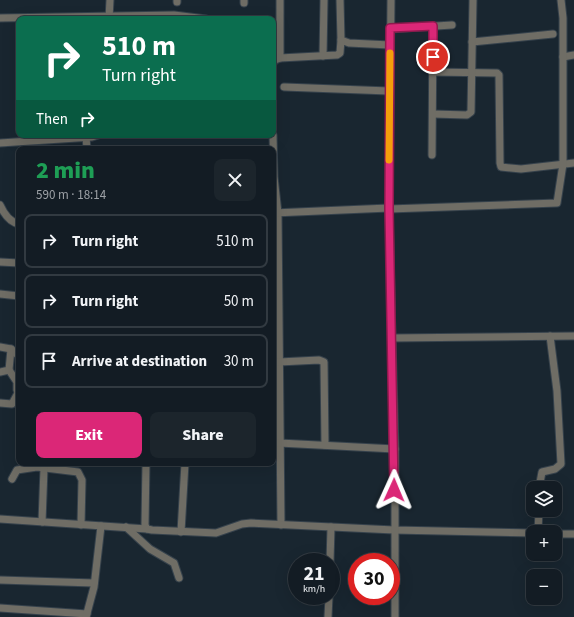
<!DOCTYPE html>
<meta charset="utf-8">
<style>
:root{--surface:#131c24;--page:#1c252c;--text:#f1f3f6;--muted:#9da1a6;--line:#323a41;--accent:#db2777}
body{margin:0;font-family:"Source Sans 3",sans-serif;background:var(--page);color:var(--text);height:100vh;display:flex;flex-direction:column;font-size:15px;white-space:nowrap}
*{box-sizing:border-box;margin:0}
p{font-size:13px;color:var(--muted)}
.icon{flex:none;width:22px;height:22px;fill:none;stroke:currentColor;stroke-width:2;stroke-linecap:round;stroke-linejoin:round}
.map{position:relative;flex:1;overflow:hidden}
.side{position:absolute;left:16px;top:146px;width:260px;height:320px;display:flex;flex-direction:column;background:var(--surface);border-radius:8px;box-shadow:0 4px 16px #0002,0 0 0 1px var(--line)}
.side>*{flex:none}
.banner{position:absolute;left:16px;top:16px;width:260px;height:122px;border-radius:8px;box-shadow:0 4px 16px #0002,0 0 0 1px var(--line);background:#0b6e4f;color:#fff;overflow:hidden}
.fabs{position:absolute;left:526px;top:481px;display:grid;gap:8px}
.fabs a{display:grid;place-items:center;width:36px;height:36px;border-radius:8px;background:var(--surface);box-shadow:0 4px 16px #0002,0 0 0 1px var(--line);font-size:20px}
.speed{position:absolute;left:288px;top:553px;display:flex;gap:8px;font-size:20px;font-weight:700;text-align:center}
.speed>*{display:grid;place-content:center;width:52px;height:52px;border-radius:50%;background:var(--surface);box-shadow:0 4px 16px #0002,0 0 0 1px var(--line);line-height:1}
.speed small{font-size:10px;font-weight:400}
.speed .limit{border:6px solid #d22;background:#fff;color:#111}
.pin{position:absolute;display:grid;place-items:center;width:34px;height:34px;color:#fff;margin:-17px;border:2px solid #fff;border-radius:50%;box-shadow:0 1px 4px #0007}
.me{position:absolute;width:44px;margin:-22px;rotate:1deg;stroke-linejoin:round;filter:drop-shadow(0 0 3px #0008)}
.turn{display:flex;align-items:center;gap:14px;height:84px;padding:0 20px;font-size:18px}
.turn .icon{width:52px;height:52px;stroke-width:2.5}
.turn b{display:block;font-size:28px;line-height:34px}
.then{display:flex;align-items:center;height:38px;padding:0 20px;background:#0003;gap:8px;font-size:15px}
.round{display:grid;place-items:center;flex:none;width:42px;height:42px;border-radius:8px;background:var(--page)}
.head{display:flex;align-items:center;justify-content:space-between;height:68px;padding:0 20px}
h1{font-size:24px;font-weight:800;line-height:30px;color:#1e9e55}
.primary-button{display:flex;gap:8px;margin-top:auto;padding:8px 20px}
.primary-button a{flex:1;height:46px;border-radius:8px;background:var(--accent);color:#fff;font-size:16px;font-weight:800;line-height:46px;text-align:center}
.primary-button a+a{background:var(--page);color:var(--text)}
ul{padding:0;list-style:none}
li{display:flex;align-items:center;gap:12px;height:54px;margin:0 8px 6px;padding:0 12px;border:2px solid var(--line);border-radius:8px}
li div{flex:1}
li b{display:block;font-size:15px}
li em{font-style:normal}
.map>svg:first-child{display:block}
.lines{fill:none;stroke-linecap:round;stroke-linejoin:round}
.minor-casing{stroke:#36424c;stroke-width:9}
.minor{stroke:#6f6d65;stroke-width:7}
.route-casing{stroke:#8e194d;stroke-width:10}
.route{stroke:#db2777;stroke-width:7}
.slow{stroke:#f59e0b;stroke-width:7}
</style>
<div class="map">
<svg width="574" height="617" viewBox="0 0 574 617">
<rect width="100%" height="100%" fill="#192630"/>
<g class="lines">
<!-- minor casing -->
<g class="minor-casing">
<g id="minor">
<path d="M244,0V3"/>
<path d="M280,0V58"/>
<path d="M340,0L341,40L349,43L390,45"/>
<path d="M391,0L389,208L392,338"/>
<path d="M177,2V0"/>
<path d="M0,18L174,15L206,19"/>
<path d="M109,19L110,0"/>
<path d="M390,29L452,25"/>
<path d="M472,42L553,34"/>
<path d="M323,56L324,0"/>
<path d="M563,57L574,55"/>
<path d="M273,63L275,60L280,58L337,55L340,53L341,40"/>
<path d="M432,72L497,73L499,75L500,163L501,167L521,169L574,163"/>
<path d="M284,87L389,91"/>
<path d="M433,114L467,115L471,112L473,0"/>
<path d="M273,135L274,177L278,213L281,525"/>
<path d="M86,137L87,149"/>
<path d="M0,143L92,137L98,135"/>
<path d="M432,155L433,26"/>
<path d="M0,205C4,214 9,222 19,224"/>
<path d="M389,209L557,203L563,164V18L561,0"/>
<path d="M273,213L389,208"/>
<path d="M0,262L19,263"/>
<path d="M0,294L19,296"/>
<path d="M0,347L11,349L19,356"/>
<path d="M279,362L319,360L324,362L325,445"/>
<path d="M9,370L17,382V390L19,394"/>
<path d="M0,372L9,370L11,349"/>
<path d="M0,403L12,404L18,393"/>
<path d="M279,443L395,449"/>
<path d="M146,463L145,525L147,529L152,530L216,533L242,524L251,523L394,530L533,533"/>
<path d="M12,479L17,470L37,467L78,472L82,480L81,525"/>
<path d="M539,488L542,472L555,469L561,464L557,391L550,336"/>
<path d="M0,519L147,529"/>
<path d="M42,522L44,468"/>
<path d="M126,527L150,549L174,563L179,578"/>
<path d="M181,532L185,463"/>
<path d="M538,532L539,510"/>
<path d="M555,534H574"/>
<path d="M330,562L331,527"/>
<path d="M0,580L94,583"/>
<path d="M0,608L87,614"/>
<path d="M86,617L94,587L101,526"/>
<path d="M328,617L329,596"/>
<path d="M395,617V449L392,338L574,336"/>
</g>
</g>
<!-- minor -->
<use href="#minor" class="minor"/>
</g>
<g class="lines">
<!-- route casing -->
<g class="route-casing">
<path id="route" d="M394,490L389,208L390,28L433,26V57"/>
</g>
<!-- route -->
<use href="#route" class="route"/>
<!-- slow -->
<path class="slow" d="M389,160L390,53"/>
</g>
</svg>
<div class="fabs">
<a><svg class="icon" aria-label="layers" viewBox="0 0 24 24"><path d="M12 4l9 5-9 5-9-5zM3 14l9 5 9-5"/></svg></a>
<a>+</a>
<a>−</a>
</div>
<div class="speed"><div>21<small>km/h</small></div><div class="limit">30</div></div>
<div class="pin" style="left:433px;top:57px;background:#d93025"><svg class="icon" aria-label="arrive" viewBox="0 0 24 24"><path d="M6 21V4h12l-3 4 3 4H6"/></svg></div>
<svg class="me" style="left:394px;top:490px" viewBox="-20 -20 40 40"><path d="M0-17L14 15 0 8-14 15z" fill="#db2777" stroke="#fff" stroke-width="4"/></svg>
<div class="banner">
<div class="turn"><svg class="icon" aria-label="right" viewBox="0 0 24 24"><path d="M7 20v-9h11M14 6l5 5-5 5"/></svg><div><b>510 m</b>Turn right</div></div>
<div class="then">Then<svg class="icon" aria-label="right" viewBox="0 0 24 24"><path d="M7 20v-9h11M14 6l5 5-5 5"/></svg></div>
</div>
<section class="side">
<div class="head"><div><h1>2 min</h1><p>590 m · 18:14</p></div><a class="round"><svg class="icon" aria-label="close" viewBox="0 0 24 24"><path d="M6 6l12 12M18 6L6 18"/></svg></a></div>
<ul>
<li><svg class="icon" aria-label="right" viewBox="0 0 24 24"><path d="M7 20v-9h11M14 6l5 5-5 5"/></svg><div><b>Turn right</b></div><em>510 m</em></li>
<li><svg class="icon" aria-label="right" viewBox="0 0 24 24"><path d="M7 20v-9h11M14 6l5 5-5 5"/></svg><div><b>Turn right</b></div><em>50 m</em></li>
<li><svg class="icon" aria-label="arrive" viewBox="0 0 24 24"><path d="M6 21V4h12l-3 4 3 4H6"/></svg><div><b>Arrive at destination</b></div><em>30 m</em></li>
</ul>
<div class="primary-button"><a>Exit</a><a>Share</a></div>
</section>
</div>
